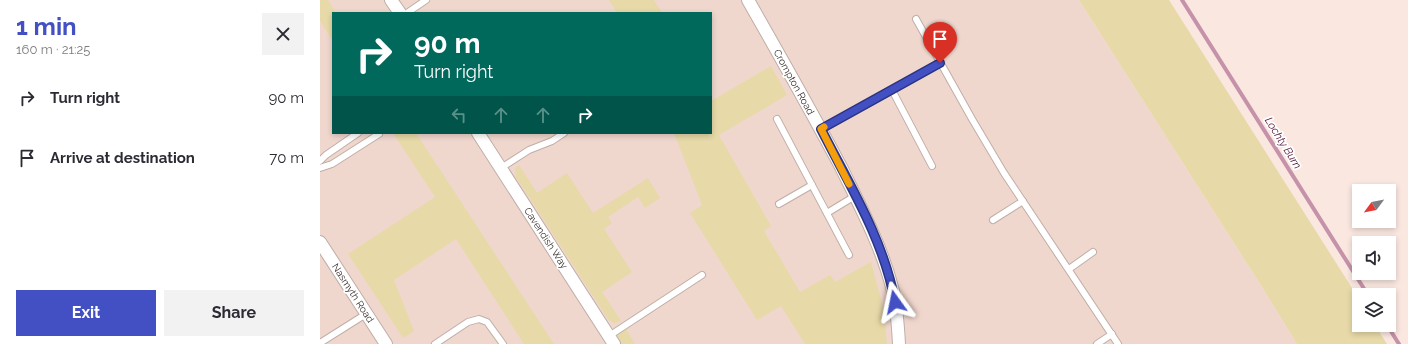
<!DOCTYPE html>
<meta charset="utf-8">
<style>
:root{--surface:#fff;--page:#f2f2f3;--text:#2b2b33;--muted:#7c7c81;--accent:#4250c4}
body{margin:0;font-family:Raleway,sans-serif;background:var(--page);color:var(--text);height:100vh;display:flex;flex-direction:column;font-size:15px;white-space:nowrap}
*{box-sizing:border-box;margin:0}
p{font-size:13px;color:var(--muted)}
.icon{flex:none;width:22px;height:22px;fill:none;stroke:currentColor;stroke-width:2;stroke-linecap:round;stroke-linejoin:round}
.map{position:relative;flex:1;overflow:hidden}
.side{display:flex;flex-direction:column;background:var(--surface);width:320px}
.side>*{flex:none}
.top-card{position:absolute;left:12px;top:12px;width:380px;height:122px;border-radius:0px;box-shadow:0 2px 6px #0003;background:#00695c;color:#fff;overflow:hidden}
.needle{width:26px;rotate:238deg}
.buttons{position:absolute;left:1032px;top:184px;display:grid;gap:8px}
.buttons a{display:grid;place-items:center;width:44px;height:44px;border-radius:0px;background:var(--surface);box-shadow:0 2px 6px #0003;font-size:20px}
.pin{position:absolute;display:grid;place-items:center;width:34px;height:34px;color:#fff;margin:-41px -17px;border-radius:50% 50% 50% 0;rotate:-45deg;box-shadow:0 0 4px #0007}
.pin .icon{rotate:45deg}
.me{position:absolute;width:44px;margin:-22px;rotate:348deg;stroke-linejoin:round;filter:drop-shadow(0 0 3px #0008)}
.turn{display:flex;align-items:center;gap:14px;height:84px;padding:0 16px;font-size:18px}
.turn .icon{width:52px;height:52px;stroke-width:2.5}
.turn b{display:block;font-size:28px;line-height:34px}
.lanes{display:flex;align-items:center;height:38px;padding:0 16px;background:#0003;justify-content:center;gap:20px;direction:ltr}
.lanes .off{opacity:.35}
.round{display:grid;place-items:center;flex:none;width:42px;height:42px;border-radius:0px;background:var(--page)}
.overview{display:flex;align-items:center;justify-content:space-between;height:68px;padding:0 16px}
h1{font-size:24px;font-weight:700;line-height:30px;color:var(--accent)}
.action{display:flex;gap:8px;margin-top:auto;padding:8px 16px}
.action a{flex:1;height:46px;border-radius:0px;background:var(--accent);color:#fff;font-size:16px;font-weight:700;line-height:46px;text-align:center}
.action a+a{background:var(--page);color:var(--text)}
ul{padding:0;list-style:none}
li{display:flex;align-items:center;gap:12px;height:60px;padding:0 16px}
li div{flex:1}
li b{display:block;font-size:15px}
li em{font-style:normal}
main{display:flex;flex:1;min-height:0}
.map>svg:first-child{display:block}
.built{fill:#f0d7cd;fill-rule:evenodd}
.green{fill:#e7d9a8}
.lines{fill:none;stroke-linecap:round;stroke-linejoin:round}
.stream{stroke:#c592a9;stroke-width:4}
.service-casing{stroke:#bfaea7;stroke-width:8}
.minor-casing{stroke:#bfaea7;stroke-width:14}
.service{stroke:#fff;stroke-width:6}
.minor{stroke:#fff;stroke-width:12}
.route-casing{stroke:#2b347f;stroke-width:10}
.route{stroke:#4250c4;stroke-width:7}
.slow{stroke:#f59e0b;stroke-width:7}
.labels{text-anchor:middle;dominant-baseline:central;stroke-width:3.5;stroke-linejoin:round;paint-order:stroke}
.street-label{font-size:10px;fill:#38312e;stroke:#fff}
.water-label{font-size:11px;font-style:italic;fill:#56183a;stroke:#fff}
</style>
<main>
<section class="side">
<div class="overview"><div><h1>1 min</h1><p>160 m · 21:25</p></div><a class="round"><svg class="icon" aria-label="close" viewBox="0 0 24 24"><path d="M6 6l12 12M18 6L6 18"/></svg></a></div>
<ul>
<li><svg class="icon" aria-label="right" viewBox="0 0 24 24"><path d="M7 20v-9h11M14 6l5 5-5 5"/></svg><div><b>Turn right</b></div><em>90 m</em></li>
<li><svg class="icon" aria-label="arrive" viewBox="0 0 24 24"><path d="M6 21V4h12l-3 4 3 4H6"/></svg><div><b>Arrive at destination</b></div><em>70 m</em></li>
</ul>
<div class="action"><a>Exit</a><a>Share</a></div>
</section>
<div class="map">
<svg width="1088" height="344" viewBox="0 0 1088 344">
<rect width="100%" height="100%" fill="#fae7e0"/>
<!-- built -->
<path class="built" d="M0,0H759L942,287L977,344H0ZM13,13H391V133H13Z"/>
<!-- green -->
<g class="green">
<path d="M0,0H8L16,13H13V41L0,21Z"/>
<path d="M289,0H334L342,13H297Z"/>
<path d="M759,0H849L1039,299V325H1055L1067,344H977L942,287Z"/>
<path d="M451,66L467,95L399,135L451,226L444,231L480,292L510,275L515,282L551,262L563,307L567,344H485L461,306L437,320L370,213L382,205L354,133H391V101Z"/>
<path d="M73,133H96L234,344H204L136,239L74,280L94,331L83,338L28,254L115,197Z"/>
<path d="M199,165L217,193L247,173L273,213L328,178L340,198L325,208L318,197L288,217L292,223L284,229L312,272L282,292L301,321L294,323L288,319L196,177L195,168Z"/>
<path d="M306,329L315,344H300L298,339L297,335Z"/>
</g>
<g class="lines">
<!-- stream -->
<g class="stream">
<path d="M862,0L1048,295"/>
<path d="M1067,325L1079,344"/>
</g>
<!-- service casing -->
<g class="service-casing">
<g id="service">
<path d="M87,13L106,0"/>
<path d="M596,19L652,119L684,173L798,344"/>
<path d="M572,90L612,166"/>
<path d="M457,119L529,255"/>
<path d="M501,129L620,63"/>
<path d="M0,161L6,155L38,133"/>
<path d="M0,168L12,164L59,134"/>
<path d="M181,168L209,150L232,141L244,133"/>
<path d="M459,204L492,185"/>
<path d="M507,213L535,196"/>
<path d="M673,220L703,201"/>
<path d="M749,269L773,252"/>
<path d="M289,336L382,275"/>
<path d="M0,343L46,314"/>
<path d="M115,344L148,322L159,319L167,322L183,344"/>
<path d="M777,344L792,334"/>
</g>
</g>
<!-- minor casing -->
<g class="minor-casing">
<g id="minor">
<path d="M71,0L80,13"/>
<path d="M428,0C460,56 491,111 521,167C540,206 561,245 572,287C577,306 578,325 579,344"/>
<path d="M158,133L294,344"/>
<path d="M0,242L66,344"/>
</g>
</g>
<!-- service -->
<use href="#service" class="service"/>
<!-- minor -->
<use href="#minor" class="minor"/>
</g>
<g class="lines">
<!-- route casing -->
<g class="route-casing">
<path id="route" d="M575,302C564,240 529,184 501,129L620,63"/>
</g>
<!-- route -->
<use href="#route" class="route"/>
<!-- slow -->
<path class="slow" d="M504,127L501,129L529,184"/>
</g>
<g class="labels">
<!-- street labels -->
<g class="street-label">
<text transform="translate(474 82) rotate(61)">Crompton Road</text>
<text transform="translate(226 238) rotate(57)">Cavendish Way</text>
<text transform="translate(33 293) rotate(57)">Nasmyth Road</text>
</g>
<!-- water labels -->
<g class="water-label">
<text transform="translate(963 143) rotate(58)">Lochty Burn</text>
</g>
</g>
</svg>
<div class="buttons">
<a><svg class="needle" viewBox="-14 -14 28 28"><path d="M0-13l5 13h-10z" fill="#e53935"/><path d="M0 13l5-13h-10z" fill="#7c7c81"/></svg></a>
<a><svg class="icon" aria-label="sound" viewBox="0 0 24 24"><path d="M4 9h4l5-4v14l-5-4H4zM17 9q2 3 0 6"/></svg></a>
<a><svg class="icon" aria-label="layers" viewBox="0 0 24 24"><path d="M12 4l9 5-9 5-9-5zM3 14l9 5 9-5"/></svg></a>
</div>
<div class="pin" style="left:620px;top:63px;background:#d93025"><svg class="icon" aria-label="arrive" viewBox="0 0 24 24"><path d="M6 21V4h12l-3 4 3 4H6"/></svg></div>
<svg class="me" style="left:575px;top:302px" viewBox="-20 -20 40 40"><path d="M0-17L14 15 0 8-14 15z" fill="#4250c4" stroke="#fff" stroke-width="4"/></svg>
<div class="top-card">
<div class="turn"><svg class="icon" aria-label="right" viewBox="0 0 24 24"><path d="M7 20v-9h11M14 6l5 5-5 5"/></svg><div><b>90 m</b>Turn right</div></div>
<div class="lanes"><svg class="icon off" aria-label="left" viewBox="0 0 24 24"><path d="M17 20v-9H6M10 6l-5 5 5 5"/></svg><svg class="icon off" aria-label="ahead" viewBox="0 0 24 24"><path d="M12 20V5M6 11l6-6 6 6"/></svg><svg class="icon off" aria-label="ahead" viewBox="0 0 24 24"><path d="M12 20V5M6 11l6-6 6 6"/></svg><svg class="icon" aria-label="right" viewBox="0 0 24 24"><path d="M7 20v-9h11M14 6l5 5-5 5"/></svg></div>
</div>
</div>
</main>
